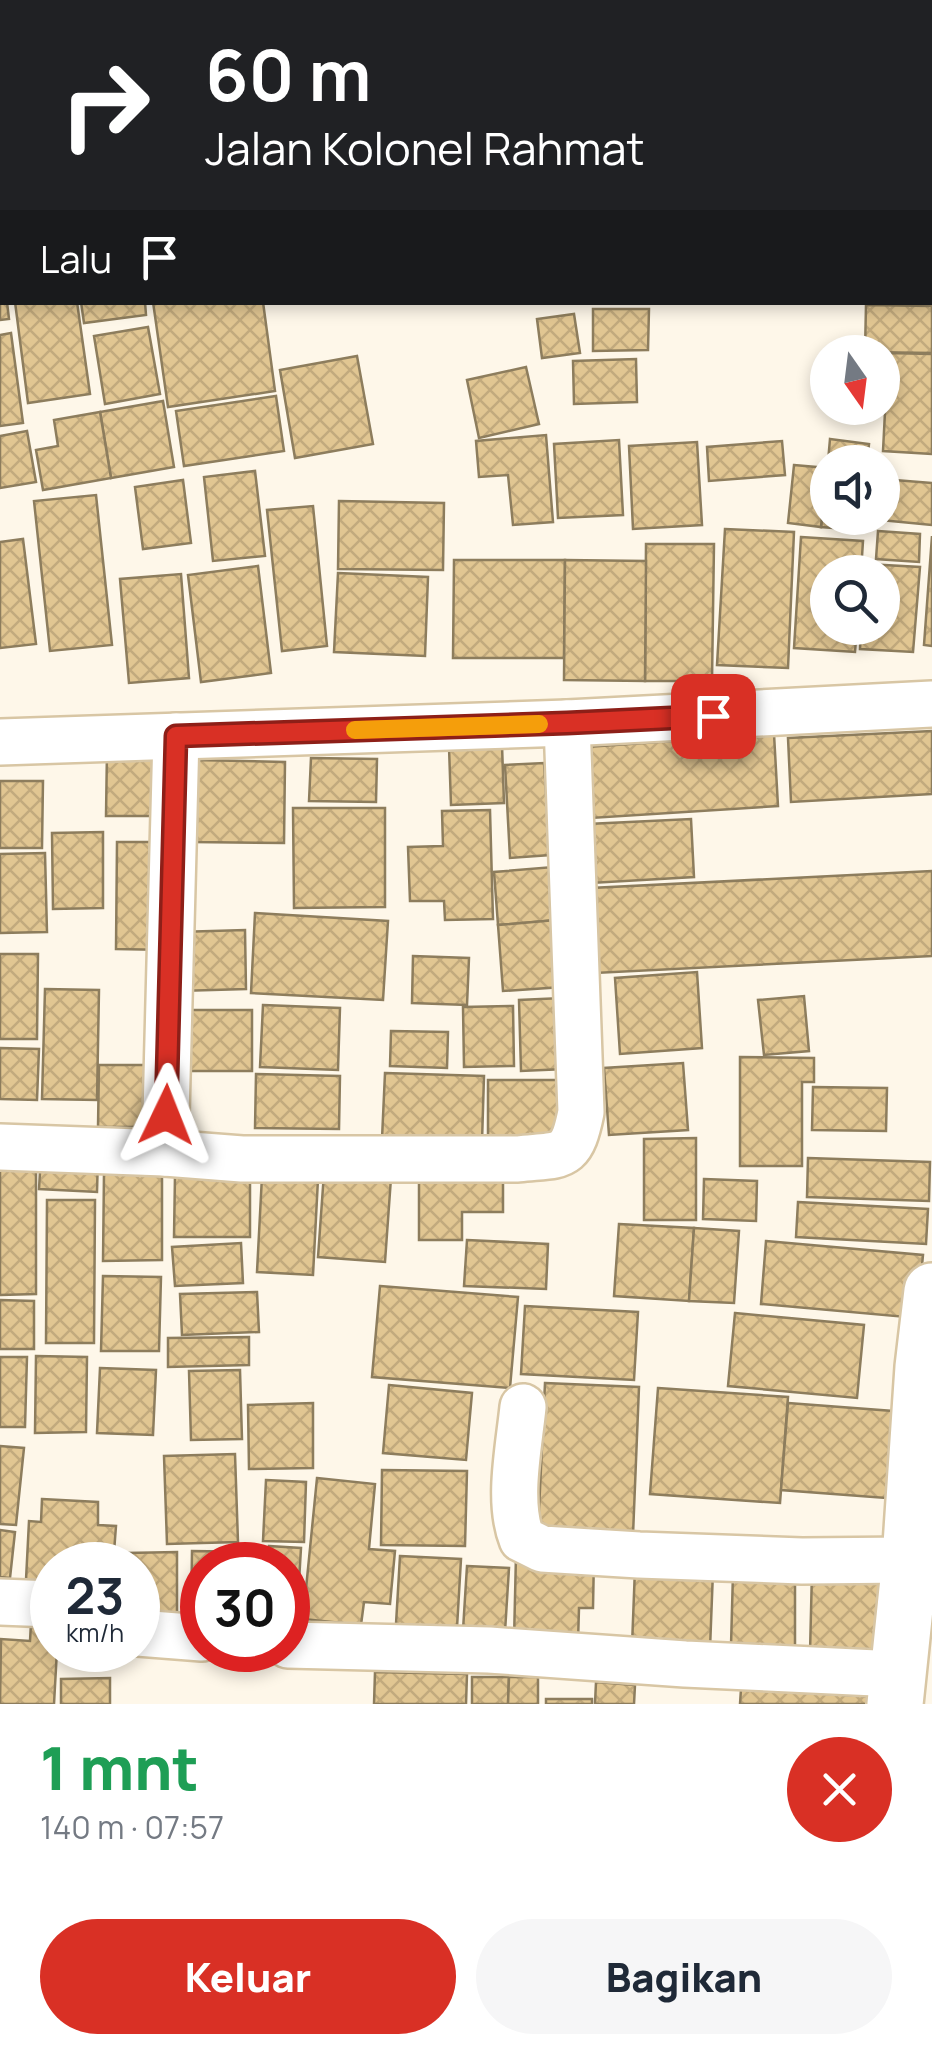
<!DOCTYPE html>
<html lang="id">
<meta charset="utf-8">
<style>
:root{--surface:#fff;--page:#f6f6f7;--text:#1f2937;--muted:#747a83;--accent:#d93025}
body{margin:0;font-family:Manrope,sans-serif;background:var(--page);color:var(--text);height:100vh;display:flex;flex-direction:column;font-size:38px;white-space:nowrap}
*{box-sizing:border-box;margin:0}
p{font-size:32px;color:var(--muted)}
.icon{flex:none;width:55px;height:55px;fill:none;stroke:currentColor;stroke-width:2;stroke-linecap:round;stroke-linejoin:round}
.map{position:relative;height:1704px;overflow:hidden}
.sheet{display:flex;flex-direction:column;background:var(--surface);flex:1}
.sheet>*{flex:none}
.guide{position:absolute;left:0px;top:0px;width:932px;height:305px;box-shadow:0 5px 15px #0003;background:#202124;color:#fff;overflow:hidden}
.needle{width:65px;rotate:166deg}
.fabs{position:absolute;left:810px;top:335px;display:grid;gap:20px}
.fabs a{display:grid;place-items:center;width:90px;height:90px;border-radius:50%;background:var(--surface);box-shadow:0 5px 15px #0003;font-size:50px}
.speed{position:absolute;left:30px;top:1542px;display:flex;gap:20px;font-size:50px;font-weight:700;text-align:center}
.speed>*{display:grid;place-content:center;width:130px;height:130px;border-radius:50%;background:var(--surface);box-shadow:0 5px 15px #0003;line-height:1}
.speed small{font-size:25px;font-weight:400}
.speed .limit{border:15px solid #d22;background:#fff;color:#111}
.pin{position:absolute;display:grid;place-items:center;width:85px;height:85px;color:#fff;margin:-42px;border-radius:20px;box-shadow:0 5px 15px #0006}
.me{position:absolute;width:110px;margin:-55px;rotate:2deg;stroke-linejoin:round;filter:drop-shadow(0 0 8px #0008)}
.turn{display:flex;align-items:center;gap:35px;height:210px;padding:0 40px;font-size:45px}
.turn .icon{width:130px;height:130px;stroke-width:2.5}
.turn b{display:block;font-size:70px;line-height:85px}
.then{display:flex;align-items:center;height:95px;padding:0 40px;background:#0003;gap:20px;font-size:38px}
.round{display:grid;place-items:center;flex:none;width:105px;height:105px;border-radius:52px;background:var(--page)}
.overview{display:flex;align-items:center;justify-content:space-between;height:170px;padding:0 40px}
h1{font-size:60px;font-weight:800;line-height:75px;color:#1e9e55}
.primary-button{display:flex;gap:20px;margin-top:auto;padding:20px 40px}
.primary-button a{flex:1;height:115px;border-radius:60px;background:var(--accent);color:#fff;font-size:40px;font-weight:800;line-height:115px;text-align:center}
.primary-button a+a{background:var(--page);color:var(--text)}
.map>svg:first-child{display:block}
.building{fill:url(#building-cross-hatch);stroke:#8d7d5d;stroke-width:2.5}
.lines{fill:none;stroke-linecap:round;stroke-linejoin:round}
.street-casing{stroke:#d8c6a4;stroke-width:50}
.secondary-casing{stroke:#d8c6a4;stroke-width:60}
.street{stroke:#fff;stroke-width:45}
.secondary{stroke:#fff;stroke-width:55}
.route-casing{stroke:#8d1f18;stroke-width:25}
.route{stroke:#d93025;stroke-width:18}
.slow{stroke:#f59e0b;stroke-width:18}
</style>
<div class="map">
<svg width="932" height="1704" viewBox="0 0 932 1704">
<defs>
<pattern id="building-cross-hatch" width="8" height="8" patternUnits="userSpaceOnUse" patternTransform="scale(2.5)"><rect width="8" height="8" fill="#e1c692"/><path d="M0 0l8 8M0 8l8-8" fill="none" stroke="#c2aa7d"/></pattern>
</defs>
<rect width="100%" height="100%" fill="#fef7e9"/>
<!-- building -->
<g class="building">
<path d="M0,0H75L76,2H2V24L0,25Z"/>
<path d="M275,0H330V2H249Z"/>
<path d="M341,0H422V2H342Z"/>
<path d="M434,0H509L510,2H435Z"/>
<rect x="564" y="0" width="74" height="2"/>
<path d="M644,0H708L709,2H644Z"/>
<path d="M2,34V164L0,165V35Z"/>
<rect x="930" y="85" width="2" height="116"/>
<rect x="930" y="205" width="2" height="92"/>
<path d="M0,252L2,302H7L9,319L0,320Z"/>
<path d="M15,302H77L90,394L28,403Z"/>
<path d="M81,302H145L146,315L84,323Z"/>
<path d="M153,302H263L275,391L168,407Z"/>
<path d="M866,305L932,306V353L865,352Z"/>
<path d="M593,309H649L648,350L593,351Z"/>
<path d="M574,314L580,353L542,358L537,319Z"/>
<path d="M148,327L160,394L105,404L94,336Z"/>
<path d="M11,333L23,423L0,426V335Z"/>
<path d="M888,353L932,354V454L883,451Z"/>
<path d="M357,356L373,444L295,458L280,370Z"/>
<path d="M636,359L637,402L574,404L573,361Z"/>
<path d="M526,367L539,424L479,438L467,380Z"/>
<path d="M276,396L284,451L184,466L176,411Z"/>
<path d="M163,401L174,467L111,478L100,412Z"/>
<path d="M100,412L111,478L43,490L36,450L58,446L54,420Z"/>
<path d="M27,431L36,482L0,488V436Z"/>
<path d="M546,435L553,522L513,525L508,475L479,477L476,441Z"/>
<path d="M830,439L869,444L867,462H828Z"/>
<path d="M619,440L623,515L558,518L554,444Z"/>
<path d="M782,441L785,475L709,481L707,447Z"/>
<path d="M697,442L702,525L633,529L629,446Z"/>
<path d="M828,463V518H862L860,530L821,527Z"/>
<path d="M794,465L827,468L821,527L788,523Z"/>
<path d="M255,471L265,556L213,561L204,477Z"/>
<path d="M882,479L932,483V525L870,519L882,518Z"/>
<path d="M183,480L191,543L143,549L135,487Z"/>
<path d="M96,495L112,645L50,651L34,501Z"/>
<path d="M339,501L444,503L443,570L338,569Z"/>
<path d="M313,506L327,646L282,651L267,510Z"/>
<path d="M725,529L794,532L788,668L717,665Z"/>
<path d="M878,531L920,534L919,562L876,559Z"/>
<path d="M932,536V646L924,645Z"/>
<path d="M801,537L863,541L861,572H828V628H857L855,652L794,648Z"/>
<path d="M23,539L36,644L0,648V542Z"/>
<path d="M646,544H714L712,681H645Z"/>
<path d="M454,560H565L564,658H453Z"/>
<path d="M565,560L646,561L645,681L564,680Z"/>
<path d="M866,564L920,567L913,652L860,649L861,628H882V572H865Z"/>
<path d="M258,566L271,673L201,682L188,575Z"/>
<path d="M338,573L428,577L425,656L334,652Z"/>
<path d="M181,574L189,678L129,683L120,579Z"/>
<path d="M932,731V794L791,802L788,738Z"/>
<path d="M774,734L778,806L591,818L586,747Z"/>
<path d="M502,745L504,803L451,805L449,747Z"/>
<path d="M107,750L163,751L162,816H106Z"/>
<path d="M311,758L377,759L376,802L309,801Z"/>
<path d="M194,760L285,762L284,843L192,842Z"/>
<path d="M544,763L550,855L510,858L505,765Z"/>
<path d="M0,781H43L42,848H0Z"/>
<path d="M293,808H385V907L294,908Z"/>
<path d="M490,810L493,919L445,920L444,901H410L408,847L443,846L442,811Z"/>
<path d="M691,819L694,877L591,883L588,824Z"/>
<path d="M103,832V908L53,909L52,833Z"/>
<path d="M117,842H169L168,950L116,949Z"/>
<path d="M45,853L47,932L0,933V854Z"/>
<path d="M553,867L556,920L498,925L494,872Z"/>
<path d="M932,871V956L595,973L591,888Z"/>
<path d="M255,913L388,921L383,1000L251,993Z"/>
<path d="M556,920L562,987L503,991L498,925Z"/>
<path d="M245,930L246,989L179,991L178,932Z"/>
<path d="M0,954H38L37,1039H0Z"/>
<path d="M413,956L469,958L467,1005L412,1003Z"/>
<path d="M697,972L702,1048L620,1054L615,978Z"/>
<path d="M45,989L99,990L97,1100L42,1099Z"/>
<path d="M804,996L809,1051L764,1055L758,1000Z"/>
<path d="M562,998L565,1069L521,1071L519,1000Z"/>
<path d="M263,1005L340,1008L338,1070L260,1067Z"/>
<path d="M513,1006L514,1066L464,1067L463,1007Z"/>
<rect x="178" y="1010" width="74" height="61"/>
<path d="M391,1031L448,1032L447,1068L390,1066Z"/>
<path d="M0,1048L39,1049L37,1100L0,1099Z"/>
<path d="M740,1057L814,1058V1082H802V1166H740Z"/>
<path d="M683,1063L688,1130L609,1135L604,1068Z"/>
<path d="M99,1065H160L159,1127H98Z"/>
<path d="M385,1073L484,1076L482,1142L382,1139Z"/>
<path d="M256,1074L340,1076L339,1129L255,1128Z"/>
<rect x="488" y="1080" width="74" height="64"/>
<path d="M813,1087L887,1088L886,1131L812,1130Z"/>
<path d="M696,1138V1220H644V1139Z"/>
<path d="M41,1155L98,1157L97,1192L39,1189Z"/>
<path d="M808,1158L930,1162L929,1201L807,1197Z"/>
<path d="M0,1160L36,1161V1294L0,1295Z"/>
<path d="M104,1173H162V1260L103,1261Z"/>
<path d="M324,1173L391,1178L385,1262L318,1257Z"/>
<path d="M250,1174V1237H174L175,1175Z"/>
<path d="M262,1176L318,1179L313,1275L257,1272Z"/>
<path d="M419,1178H503V1212H462V1240H419Z"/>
<path d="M704,1179L757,1181L756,1221L703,1219Z"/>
<path d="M47,1200H95L94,1343H46Z"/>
<path d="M798,1202L928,1209L926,1244L796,1237Z"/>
<path d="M619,1224L694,1228L689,1301L614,1296Z"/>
<path d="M694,1228L739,1231L734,1303L689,1301Z"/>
<path d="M467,1240L548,1244L546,1289L464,1286Z"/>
<path d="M766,1241L923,1255L917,1318L761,1304Z"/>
<path d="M241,1243L243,1283L175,1286L172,1247Z"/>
<path d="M103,1276L161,1277L159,1351H101Z"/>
<path d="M380,1286L518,1297L510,1388L372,1377Z"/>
<path d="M257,1292L259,1332L182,1335L180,1294Z"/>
<path d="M0,1300L34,1301V1349H0Z"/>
<path d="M525,1306L638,1312L634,1380L521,1374Z"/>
<path d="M735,1313L864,1325L857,1398L728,1386Z"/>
<path d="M249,1337V1365L168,1367V1338Z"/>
<path d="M36,1356L87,1357L86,1432L35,1433Z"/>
<path d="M0,1357H27L25,1427H0Z"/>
<path d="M100,1368L156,1370L153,1435L97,1433Z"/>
<path d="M240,1370L242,1439L191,1440L189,1371Z"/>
<path d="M545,1383L639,1387L633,1535L538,1531Z"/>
<path d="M389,1385L472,1393L466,1460L383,1453Z"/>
<path d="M658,1388L788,1397L780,1503L650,1494Z"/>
<path d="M313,1403V1468L249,1469L248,1405Z"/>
<path d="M788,1403L906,1412L899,1499L781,1490Z"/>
<path d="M0,1446L24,1448L16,1525L0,1524Z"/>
<path d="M235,1454L238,1542L167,1544L164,1456Z"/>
<path d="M382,1470L467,1471L465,1546L381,1545Z"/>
<path d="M317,1478L375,1484L369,1549L395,1551L390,1604L364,1602L361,1625L303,1619Z"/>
<path d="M266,1480L306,1482L304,1542L263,1541Z"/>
<path d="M42,1499L98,1502V1525L116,1526L113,1565H52V1581L26,1580L29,1521L41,1522Z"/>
<path d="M0,1530L15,1532L10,1578L0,1577Z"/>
<path d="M269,1546L301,1548L296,1632H288V1565H268Z"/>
<path d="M192,1551L262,1552V1565H202V1624H191Z"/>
<path d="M177,1552V1623H138V1565H126V1553Z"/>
<path d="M516,1555L594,1556L593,1608H579L578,1642L514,1640Z"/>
<path d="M400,1556L461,1559L456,1645L395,1641Z"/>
<path d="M467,1566L509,1568L505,1632L463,1630Z"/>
<path d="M635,1568L713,1571L710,1649L632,1646Z"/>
<path d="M812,1571L890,1572L887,1655L810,1653Z"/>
<path d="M733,1573L795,1574V1647L731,1646Z"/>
<path d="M31,1623L52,1624V1650H57L54,1704H0L1,1639L30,1641Z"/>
<path d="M375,1672L467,1674L466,1704H374Z"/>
<path d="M472,1677H509L508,1704H472Z"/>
<path d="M509,1677H538V1704H508Z"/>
<path d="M110,1678V1704H61V1679Z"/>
<path d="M596,1682L635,1685L634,1704H595Z"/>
<path d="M741,1689L879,1697V1704H740Z"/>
<rect x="546" y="1699" width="46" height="5"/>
</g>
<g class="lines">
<!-- street casing -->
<g class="street-casing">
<g id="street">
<path d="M930,75H932"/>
<path d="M0,195H2"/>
<path d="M0,742L567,723L932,704"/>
<path d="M0,1147L165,1153L242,1159H518C563,1154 571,1161 581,1112L567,723"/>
<path d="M165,1153L176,736"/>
<path d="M523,1407C519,1447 507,1502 522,1539L542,1549L639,1555L802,1561L910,1560"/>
<path d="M0,1602L52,1604"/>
<path d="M138,1633L202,1638"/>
<path d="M288,1645L489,1650L685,1664L897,1674"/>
</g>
</g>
<!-- secondary casing -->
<g class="secondary-casing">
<path id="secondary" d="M895,1704L910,1560L923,1367L932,1291"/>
</g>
<!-- street -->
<use href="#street" class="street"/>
<!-- secondary -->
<use href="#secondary" class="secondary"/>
</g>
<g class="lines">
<!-- route casing -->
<g class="route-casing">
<path id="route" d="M166,1115L176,736L567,723L713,716"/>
</g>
<!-- route -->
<use href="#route" class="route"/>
<!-- slow -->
<path class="slow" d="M355,730L539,724"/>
</g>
</svg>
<div class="fabs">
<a><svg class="needle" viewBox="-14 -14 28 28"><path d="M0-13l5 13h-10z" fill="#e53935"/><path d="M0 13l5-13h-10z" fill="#747a83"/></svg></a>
<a><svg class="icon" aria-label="sound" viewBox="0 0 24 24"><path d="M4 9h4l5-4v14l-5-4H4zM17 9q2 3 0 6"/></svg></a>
<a><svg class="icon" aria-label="search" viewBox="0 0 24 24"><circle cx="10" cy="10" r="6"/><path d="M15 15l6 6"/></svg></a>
</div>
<div class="speed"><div>23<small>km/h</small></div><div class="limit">30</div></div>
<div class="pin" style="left:713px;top:716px;background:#d93025"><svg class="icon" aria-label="arrive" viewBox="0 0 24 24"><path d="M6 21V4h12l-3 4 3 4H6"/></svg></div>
<svg class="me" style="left:166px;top:1115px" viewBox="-20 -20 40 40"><path d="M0-17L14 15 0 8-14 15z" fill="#d93025" stroke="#fff" stroke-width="4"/></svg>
<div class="guide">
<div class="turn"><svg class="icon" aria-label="right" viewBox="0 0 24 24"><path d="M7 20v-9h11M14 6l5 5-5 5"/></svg><div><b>60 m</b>Jalan Kolonel Rahmat</div></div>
<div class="then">Lalu<svg class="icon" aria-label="arrive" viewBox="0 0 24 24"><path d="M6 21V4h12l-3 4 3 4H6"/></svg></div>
</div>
</div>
<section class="sheet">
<div class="overview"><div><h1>1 mnt</h1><p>140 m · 07:57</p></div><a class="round" style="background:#d93025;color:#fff"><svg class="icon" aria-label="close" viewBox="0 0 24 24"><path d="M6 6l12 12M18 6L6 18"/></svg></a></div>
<div class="primary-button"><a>Keluar</a><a>Bagikan</a></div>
</section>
